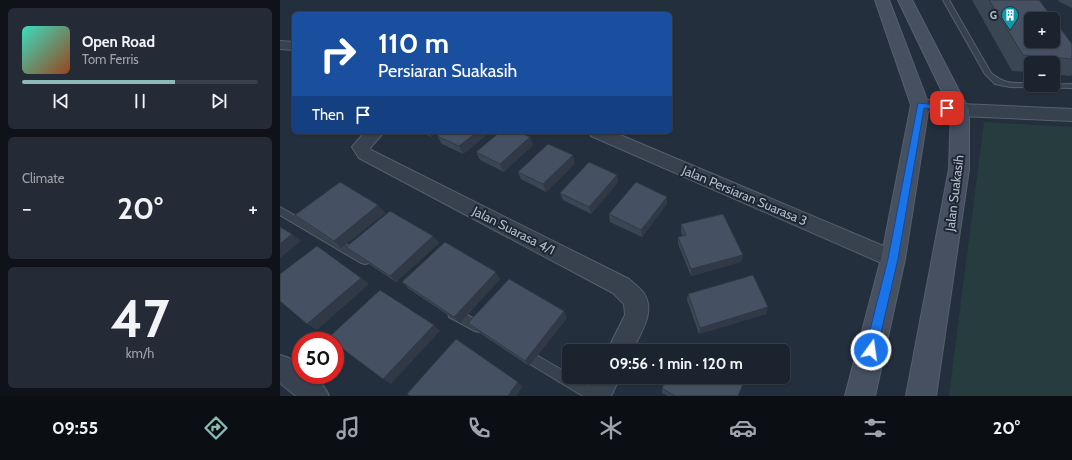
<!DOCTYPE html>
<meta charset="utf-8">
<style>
:root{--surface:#1b232e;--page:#242b36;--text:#f1f3f6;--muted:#a0a4aa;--line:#39404a;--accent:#8bbbb9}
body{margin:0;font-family:Cabin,sans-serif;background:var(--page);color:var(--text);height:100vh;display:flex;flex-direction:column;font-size:15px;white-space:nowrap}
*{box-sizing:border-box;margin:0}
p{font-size:13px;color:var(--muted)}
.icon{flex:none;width:22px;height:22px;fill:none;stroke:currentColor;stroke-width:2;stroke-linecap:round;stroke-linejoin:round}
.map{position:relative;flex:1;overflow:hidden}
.details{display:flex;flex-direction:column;gap:8px;padding:8px;background:#0f1319;width:280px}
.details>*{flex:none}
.top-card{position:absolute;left:12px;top:12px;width:380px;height:122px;border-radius:6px;box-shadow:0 1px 3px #0004,0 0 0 1px var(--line);background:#1a4fa0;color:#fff;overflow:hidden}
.buttons{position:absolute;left:744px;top:12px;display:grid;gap:8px}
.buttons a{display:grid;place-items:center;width:36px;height:36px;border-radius:6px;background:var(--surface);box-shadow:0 1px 3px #0004,0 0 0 1px var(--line);font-size:20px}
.speed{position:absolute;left:12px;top:332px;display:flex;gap:8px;font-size:20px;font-weight:700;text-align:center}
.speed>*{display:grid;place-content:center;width:52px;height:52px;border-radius:50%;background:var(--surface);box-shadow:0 1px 3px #0004,0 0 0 1px var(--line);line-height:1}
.speed .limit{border:6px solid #d22;background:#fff;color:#111}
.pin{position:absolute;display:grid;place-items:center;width:34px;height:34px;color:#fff;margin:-17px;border-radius:8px;box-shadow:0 2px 6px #0006}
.me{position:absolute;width:44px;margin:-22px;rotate:14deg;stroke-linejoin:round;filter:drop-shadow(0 0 3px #0008)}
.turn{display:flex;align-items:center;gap:14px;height:84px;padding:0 20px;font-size:18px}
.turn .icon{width:52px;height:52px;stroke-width:2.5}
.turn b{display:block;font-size:28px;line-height:34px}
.then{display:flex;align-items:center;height:38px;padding:0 20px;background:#0003;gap:8px;font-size:15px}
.big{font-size:30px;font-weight:800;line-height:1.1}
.details .widget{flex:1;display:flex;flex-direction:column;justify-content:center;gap:6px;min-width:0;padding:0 14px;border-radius:6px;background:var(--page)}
.details .dial{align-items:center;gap:0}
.dial b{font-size:52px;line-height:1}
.song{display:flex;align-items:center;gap:12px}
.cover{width:48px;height:48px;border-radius:6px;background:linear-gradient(135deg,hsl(170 70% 55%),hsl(20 70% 35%))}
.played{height:4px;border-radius:2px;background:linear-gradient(90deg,var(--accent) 65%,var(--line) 65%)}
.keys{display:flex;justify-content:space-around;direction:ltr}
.heat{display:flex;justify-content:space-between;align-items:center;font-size:22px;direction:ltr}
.trip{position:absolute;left:282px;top:344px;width:228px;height:40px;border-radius:6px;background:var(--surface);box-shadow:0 1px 3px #0004,0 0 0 1px var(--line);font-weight:800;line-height:40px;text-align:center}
.tabs{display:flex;height:64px;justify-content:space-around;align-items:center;background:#0b0e12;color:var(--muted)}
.tabs .icon{width:28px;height:28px}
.tabs .active{color:var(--accent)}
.tabs b{font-size:18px;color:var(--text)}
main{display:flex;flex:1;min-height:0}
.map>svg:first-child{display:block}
.green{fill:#263c3f}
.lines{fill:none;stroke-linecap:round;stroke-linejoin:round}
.service-casing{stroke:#565f6c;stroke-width:2}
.minor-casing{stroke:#565f6c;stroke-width:2}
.tertiary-casing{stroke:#565f6c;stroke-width:2}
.secondary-casing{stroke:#565f6c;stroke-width:2}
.service{fill:#38414e;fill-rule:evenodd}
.minor{fill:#38414e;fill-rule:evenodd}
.tertiary{fill:#38414e;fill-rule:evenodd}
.secondary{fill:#465061;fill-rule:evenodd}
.wall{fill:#3b4654}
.shaded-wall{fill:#303945}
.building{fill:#455162;stroke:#303945;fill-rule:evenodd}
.route{fill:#1a73e8;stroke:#114b97}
.labels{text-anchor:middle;stroke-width:4;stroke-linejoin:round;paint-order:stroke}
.far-poi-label{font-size:11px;font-weight:bold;fill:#b4bcc9;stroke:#1d2633;text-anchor:end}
.street-label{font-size:13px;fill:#b4bcc9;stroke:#1d2633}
</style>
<main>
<section class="details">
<div class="widget">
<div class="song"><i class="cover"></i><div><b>Open Road</b><p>Tom Ferris</p></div></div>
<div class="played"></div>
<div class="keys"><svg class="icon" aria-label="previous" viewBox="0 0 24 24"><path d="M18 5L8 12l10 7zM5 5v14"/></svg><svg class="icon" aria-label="pause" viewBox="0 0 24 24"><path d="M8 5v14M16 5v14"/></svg><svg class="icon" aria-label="next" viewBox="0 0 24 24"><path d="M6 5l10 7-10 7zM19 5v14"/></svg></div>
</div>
<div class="widget"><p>Climate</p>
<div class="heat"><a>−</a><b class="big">20°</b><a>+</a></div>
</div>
<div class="widget dial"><b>47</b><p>km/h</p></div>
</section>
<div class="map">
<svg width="792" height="396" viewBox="0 0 792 396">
<rect width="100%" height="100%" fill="#242f3e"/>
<path class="green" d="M704,122L792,127V396H669Z"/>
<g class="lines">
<g class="service-casing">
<path id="service" d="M663,0H669L711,73C726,85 733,83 751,83V85L792,84V88L730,87L715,84L705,74Z
M0,207L89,257L90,260L89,263L85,264L81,263L0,215Z
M173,308L203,323L205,327L203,331L199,332L195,331L169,317L168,313L169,309Z
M244,348L289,374V377H294L319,392L321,396H303L240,358L238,354L240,350Z"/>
</g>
<g class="minor-casing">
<path id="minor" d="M0,41L14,42V50L0,49Z
M85,132H104L90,148L91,150L349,279C353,283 359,287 363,292C377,311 360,334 352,351H327L345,315L344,304L333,293L79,158L72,147Z
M309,132H333L620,253L624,259L620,265L613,268L606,265L311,136Z
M0,355L9,358L21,368V375C35,375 44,384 49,396H16L0,383Z
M313,377H340L331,396H304Z"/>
</g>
<g class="tertiary-casing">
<path id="tertiary" d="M640,99L680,104L792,109V121L680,116L634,109L631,105L634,101Z"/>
</g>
<g class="secondary-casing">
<path id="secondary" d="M595,0H609L649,105L625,259L595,396H565L601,259L631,105Z
M618,0H632L689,110V169L656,396H626L669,169L671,110Z"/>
</g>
<use href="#service" class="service"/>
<use href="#minor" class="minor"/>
<use href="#tertiary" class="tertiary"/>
<use href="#secondary" class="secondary"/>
</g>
<path class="wall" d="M692,0H759L792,44V74L791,76L773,74V63H751V72L732,71Z
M779,0H792V8L778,1Z
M140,132H157L151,137Z
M162,132H210L183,154L162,144L157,136Z
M253,145L224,172L200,160L196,152Z
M295,163L266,192L241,179L238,172Z
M337,175L338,182L311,214L283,200L280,193Z
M387,197V204L362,237L330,222L329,214Z
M98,205L105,213L61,248L23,222L15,215Z
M401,224L463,255L461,262L411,276L398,244V237L403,236L401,232Z
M153,236L159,243L116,282L74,254L66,247Z
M220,279L180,323L129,289L122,282Z
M408,294L486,314L419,334L407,300Z
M287,318L249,366L194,329L188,323Z
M382,388L458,396H388L382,393Z"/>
<path class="shaded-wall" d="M148,132H157L151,137Z
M197,132H210L183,154L179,146Z
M250,137L253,145L224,172L220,164Z
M293,155L295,163L266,192L263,184Z
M337,175L338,182L311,214L309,207Z
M387,197V204L362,237L361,230Z
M98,205L105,213L61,248L54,241Z
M12,234L21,241L0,258V244Z
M153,236L159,243L116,282L110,276Z
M463,255L461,262L411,276V269Z
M216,272L220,279L180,323L174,317Z
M81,278L89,284L37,330L27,324Z
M488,307L486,314L419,334L420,328Z
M284,311L287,318L249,366L245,361Z
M154,325L160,331L111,384L103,379Z
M238,382L243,387L236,396H228Z"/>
<path class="building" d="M709,0H759L792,44V59L743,55ZM751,19H773V41H751Z
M162,132H197L179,146L157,136Z
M220,132H238L250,137L220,164L196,152Z
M268,144L293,155L263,184L238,172Z
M309,162L337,175L309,207L280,193Z
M60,182L98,205L54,241L15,215Z
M356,182L387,197L361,230L329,214Z
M110,211L153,236L110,276L66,247Z
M443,214L463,255L411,269L398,237L406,235L401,224Z
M0,227L12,234L0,244Z
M165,242L216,272L174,317L122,282Z
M37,246L81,278L27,324L0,301V274Z
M473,275L488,307L420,328L408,294Z
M229,279L284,311L245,361L188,323Z
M100,290L154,325L103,379L55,343V341H52L48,338Z
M176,339L238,382L228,396H130L127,394Z
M388,377H449L463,384L458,396H395L382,388Z"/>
<path class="route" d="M638,103L667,106L670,108L667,111L644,108L618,259L597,350L595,354L591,356L587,354L585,350L608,259Z"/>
<defs>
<g id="building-pin" transform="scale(0.9)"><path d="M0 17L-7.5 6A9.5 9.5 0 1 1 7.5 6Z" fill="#0f9aa8" stroke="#1d2633"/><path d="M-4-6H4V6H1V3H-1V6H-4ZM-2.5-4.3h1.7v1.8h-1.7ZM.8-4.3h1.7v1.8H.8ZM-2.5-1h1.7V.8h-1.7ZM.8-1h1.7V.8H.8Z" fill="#fff"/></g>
</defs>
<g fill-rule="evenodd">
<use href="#building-pin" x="730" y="15"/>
</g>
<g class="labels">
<g class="far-poi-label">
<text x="717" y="19">G</text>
</g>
<g class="street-label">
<text transform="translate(674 193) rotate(-83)" y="5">Jalan Suakasih</text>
<text transform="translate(465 195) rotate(23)" y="5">Jalan Persiaran Suarasa 3</text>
<text transform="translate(234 230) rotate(27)" y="5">Jalan Suarasa 4/1</text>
</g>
</g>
</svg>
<div class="buttons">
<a>+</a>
<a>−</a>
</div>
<div class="speed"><div class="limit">50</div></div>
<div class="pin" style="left:667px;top:108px;background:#d93025"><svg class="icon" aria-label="arrive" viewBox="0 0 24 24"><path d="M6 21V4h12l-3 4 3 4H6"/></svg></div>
<svg class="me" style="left:591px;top:350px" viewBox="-20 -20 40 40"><circle r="17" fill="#1a73e8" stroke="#fff" stroke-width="3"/><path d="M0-11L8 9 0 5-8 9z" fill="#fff"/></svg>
<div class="trip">09:56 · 1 min · 120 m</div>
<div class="top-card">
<div class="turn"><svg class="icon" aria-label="right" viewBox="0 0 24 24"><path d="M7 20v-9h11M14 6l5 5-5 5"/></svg><div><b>110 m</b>Persiaran Suakasih</div></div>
<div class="then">Then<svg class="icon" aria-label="arrive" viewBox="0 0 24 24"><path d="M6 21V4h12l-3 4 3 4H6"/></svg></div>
</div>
</div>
</main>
<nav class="tabs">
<b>09:55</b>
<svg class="icon active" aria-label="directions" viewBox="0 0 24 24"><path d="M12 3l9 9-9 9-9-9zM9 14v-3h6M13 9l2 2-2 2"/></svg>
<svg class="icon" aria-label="music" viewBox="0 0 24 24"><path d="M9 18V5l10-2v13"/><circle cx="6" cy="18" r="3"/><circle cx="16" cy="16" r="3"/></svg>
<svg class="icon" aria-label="phone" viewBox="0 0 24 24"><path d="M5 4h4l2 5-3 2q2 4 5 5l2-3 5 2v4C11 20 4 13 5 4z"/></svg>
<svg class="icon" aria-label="climate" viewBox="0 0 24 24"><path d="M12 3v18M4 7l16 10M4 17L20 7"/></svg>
<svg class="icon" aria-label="car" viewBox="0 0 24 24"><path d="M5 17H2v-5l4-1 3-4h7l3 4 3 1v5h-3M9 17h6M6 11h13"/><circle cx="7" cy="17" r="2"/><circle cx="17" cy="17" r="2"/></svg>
<svg class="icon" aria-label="filters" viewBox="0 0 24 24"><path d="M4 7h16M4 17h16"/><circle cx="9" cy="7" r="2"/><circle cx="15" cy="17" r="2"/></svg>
<b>20°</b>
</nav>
